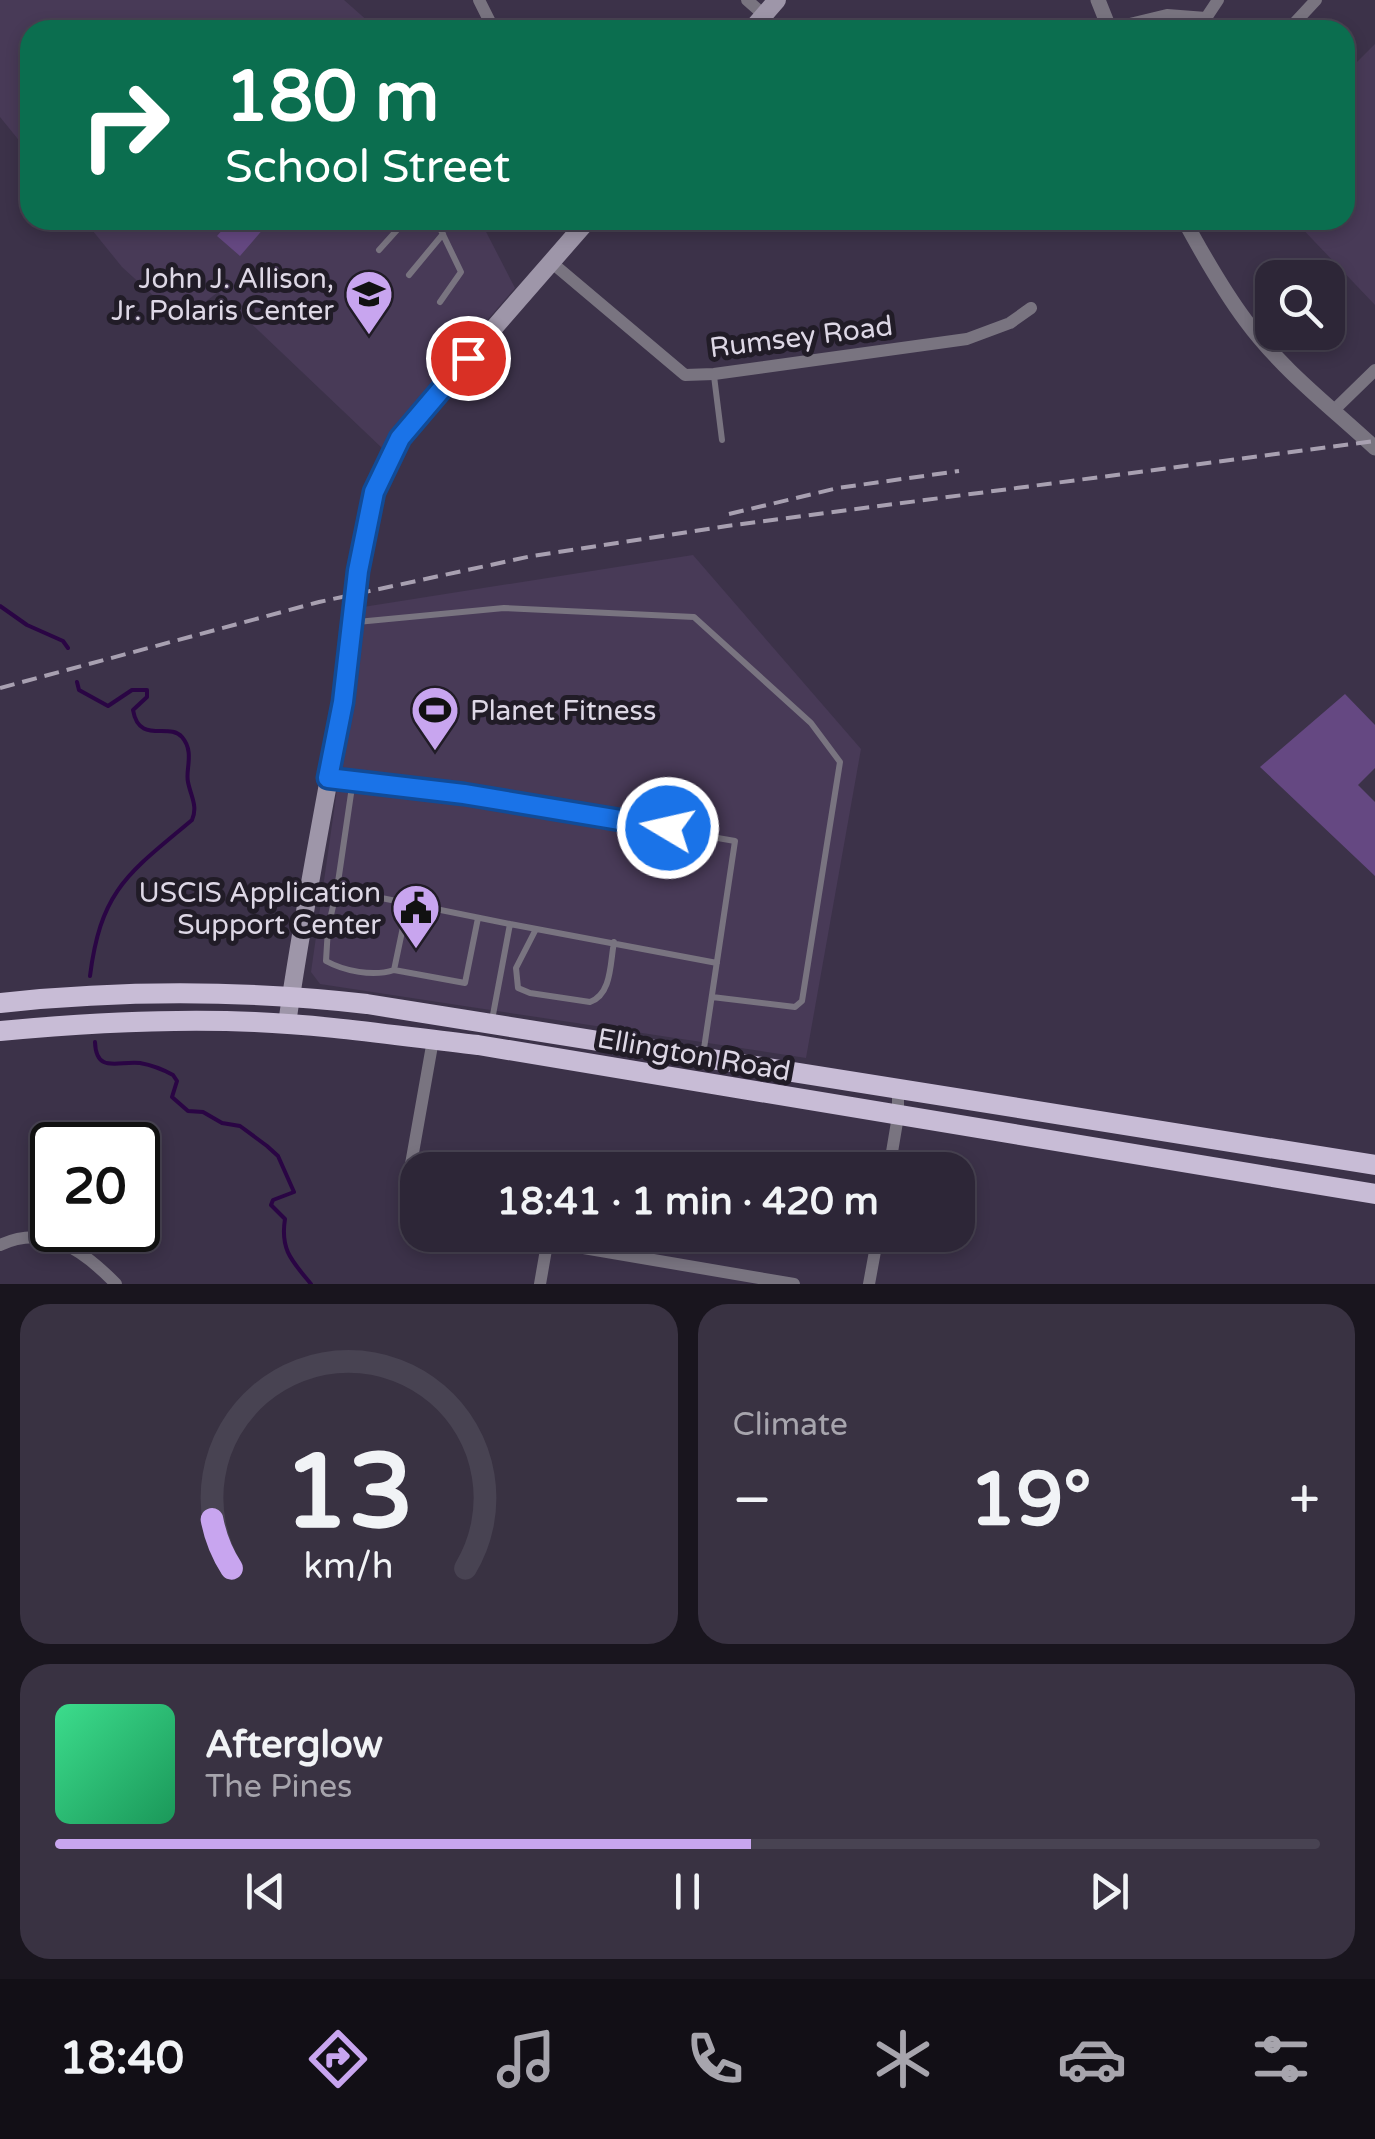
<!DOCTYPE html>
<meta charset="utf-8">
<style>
:root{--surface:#2d2637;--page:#393242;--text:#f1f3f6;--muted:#a7a5ad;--line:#484352;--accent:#c8a5ef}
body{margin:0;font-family:"Varela Round",sans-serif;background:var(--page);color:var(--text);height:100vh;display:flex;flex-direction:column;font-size:38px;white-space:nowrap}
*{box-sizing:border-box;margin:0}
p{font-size:32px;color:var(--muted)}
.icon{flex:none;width:55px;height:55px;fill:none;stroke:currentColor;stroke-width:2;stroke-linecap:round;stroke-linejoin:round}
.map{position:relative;height:1284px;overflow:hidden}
.drawer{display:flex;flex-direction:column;gap:20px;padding:20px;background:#19151e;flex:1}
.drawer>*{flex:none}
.banner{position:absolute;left:20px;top:20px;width:1335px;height:210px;border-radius:30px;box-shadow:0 5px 15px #0003,0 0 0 2px var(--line);background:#0b6e4f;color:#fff;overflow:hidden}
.tools{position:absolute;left:1255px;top:260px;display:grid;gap:20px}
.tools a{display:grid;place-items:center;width:90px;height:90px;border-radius:20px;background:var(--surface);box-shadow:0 5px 15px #0003,0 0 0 2px var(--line);font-size:50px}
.speed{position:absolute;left:30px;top:1122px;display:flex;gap:20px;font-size:50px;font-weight:700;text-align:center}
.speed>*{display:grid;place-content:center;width:130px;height:130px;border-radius:50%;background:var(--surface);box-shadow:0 5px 15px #0003,0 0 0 2px var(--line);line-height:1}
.speed .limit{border:5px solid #111;border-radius:15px;background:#fff;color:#111}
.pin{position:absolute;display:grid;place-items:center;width:85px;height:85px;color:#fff;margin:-42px;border:5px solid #fff;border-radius:50%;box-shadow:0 2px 10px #0007}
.me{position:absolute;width:110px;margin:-55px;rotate:279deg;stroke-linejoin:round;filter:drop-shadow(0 0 8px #0008)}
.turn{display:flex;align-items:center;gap:35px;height:210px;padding:0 40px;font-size:45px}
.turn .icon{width:130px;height:130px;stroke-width:2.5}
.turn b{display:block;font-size:70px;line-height:85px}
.big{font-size:75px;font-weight:800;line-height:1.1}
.drawer .card{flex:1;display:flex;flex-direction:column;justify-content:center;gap:15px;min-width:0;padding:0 35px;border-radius:30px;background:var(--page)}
.drawer .dial{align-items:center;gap:0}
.dial svg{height:260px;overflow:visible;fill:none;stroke:var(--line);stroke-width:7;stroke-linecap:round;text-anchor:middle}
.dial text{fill:var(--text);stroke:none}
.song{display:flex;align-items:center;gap:30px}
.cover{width:120px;height:120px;border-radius:15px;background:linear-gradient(135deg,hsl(150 70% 55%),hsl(150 70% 35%))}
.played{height:10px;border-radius:5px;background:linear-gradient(90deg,var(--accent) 55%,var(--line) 55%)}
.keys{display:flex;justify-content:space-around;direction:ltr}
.heat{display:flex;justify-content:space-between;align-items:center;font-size:55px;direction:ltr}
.drawer .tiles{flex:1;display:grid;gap:20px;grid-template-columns:1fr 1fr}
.card:last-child{grid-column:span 2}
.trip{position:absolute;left:400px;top:1152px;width:575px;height:100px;border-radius:30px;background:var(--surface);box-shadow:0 5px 15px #0003,0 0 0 2px var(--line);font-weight:800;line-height:100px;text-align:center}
.dock{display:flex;height:160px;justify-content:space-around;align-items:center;background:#120f16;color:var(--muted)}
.dock .icon{width:70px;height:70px}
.dock .on{color:var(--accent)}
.dock b{font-size:45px;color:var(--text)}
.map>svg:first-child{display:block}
.built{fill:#483a57}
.green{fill:#654882}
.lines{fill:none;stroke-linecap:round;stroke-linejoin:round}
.stream{stroke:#2a0544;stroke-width:4}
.service{stroke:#797480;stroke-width:6}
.minor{stroke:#797480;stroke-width:12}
.tertiary{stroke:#797480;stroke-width:15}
.secondary{stroke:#9e96a9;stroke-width:18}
.trunk{stroke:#c8bcd6;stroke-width:20}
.rail{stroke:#a8a0b1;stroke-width:4;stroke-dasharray:15 8;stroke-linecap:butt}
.route-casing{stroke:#114b97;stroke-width:25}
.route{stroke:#1a73e8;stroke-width:18}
.labels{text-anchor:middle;stroke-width:10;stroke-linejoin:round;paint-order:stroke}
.poi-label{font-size:28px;fill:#ddd7e5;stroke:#211c27;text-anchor:end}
.street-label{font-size:28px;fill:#ddd7e5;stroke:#211c27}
</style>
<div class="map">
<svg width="1375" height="1284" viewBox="0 0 1375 1284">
<rect width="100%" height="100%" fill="#3c3249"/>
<path class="built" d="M0,0H344L378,30H30V154L0,117Z
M1375,44V305L1294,220H1345V74Z
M84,220H480L515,288L409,411L382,448L218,292L181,321L122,267Z
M693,555L861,749L806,1058L320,984L311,972L363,607Z"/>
<path class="green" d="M231,220H271L240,256L217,236Z
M1345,694L1375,725V768L1358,785L1375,802V876L1260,767Z"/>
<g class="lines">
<path class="stream" d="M0,606L27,625L63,641L68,648
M77,682L79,690L108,706L132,690H147V697L133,710C139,745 169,722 182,737C195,752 185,770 188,782C191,797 198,806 192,820C129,873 101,889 90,976
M95,1042C96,1075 120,1060 140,1063C151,1065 164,1070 173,1075L177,1081L172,1097L188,1111L203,1112L222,1123L240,1126L267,1146L278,1156L294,1192L273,1200L271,1205L285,1219C280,1250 292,1261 311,1284"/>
<path class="service" d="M436,220L461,272L440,302
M379,250L406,220
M409,275L443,234
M714,376L722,440
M357,622L504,608L694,617L811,723L840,762L802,1001L795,1007L712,997
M334,779L463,794L735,841L703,1055
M353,780L337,889L510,924
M337,889L328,928L326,961C344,971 373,977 394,970
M408,903L394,970L465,983L478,918
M536,929L516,968L518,988L530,993L590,1002C612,994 610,963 614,942
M492,1020L510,924L717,963"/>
<path class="minor" d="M479,0L494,30
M747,0L764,15
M1109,29L1167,15L1206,18
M1209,30L1206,18L1218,0
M1288,30L1316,0
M551,262L685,375L714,374L967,339L1010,323L1031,308
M1333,411L1375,370
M889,1170L898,1116V1088
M418,1193L411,1164L433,1040
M507,1235L794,1284
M0,1245C47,1223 84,1251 116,1284
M540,1284L547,1244
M869,1284L878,1235"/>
<path class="tertiary" d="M1098,0L1110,30
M1184,220C1203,255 1222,289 1246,321C1282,370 1331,407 1375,448"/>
<path class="secondary" d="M751,30L777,0
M287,1024C302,918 323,813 342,708C359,611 349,505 412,422L588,220"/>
<path class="trunk" d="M0,1003C122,990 245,990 367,1004L1375,1165
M0,1031C85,1023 170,1018 255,1022C330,1025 404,1037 478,1045L1375,1194"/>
<path class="rail" d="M729,514L838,488L959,471
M0,688L319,602L532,556L727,526L1375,441"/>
</g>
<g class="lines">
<g class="route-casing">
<path id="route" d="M468,358L400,438L374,492L358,571L343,702L328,778L464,794L668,828"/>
</g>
<use href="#route" class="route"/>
</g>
<defs>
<g id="school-pin" transform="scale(2.5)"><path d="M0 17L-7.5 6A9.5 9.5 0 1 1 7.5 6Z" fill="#c8a5ef" stroke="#211c27"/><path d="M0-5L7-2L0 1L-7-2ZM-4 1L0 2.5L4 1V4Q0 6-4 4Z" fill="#111"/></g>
<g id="stadium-pin" transform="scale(2.5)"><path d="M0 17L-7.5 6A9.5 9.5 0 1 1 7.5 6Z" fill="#c8a5ef" stroke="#211c27"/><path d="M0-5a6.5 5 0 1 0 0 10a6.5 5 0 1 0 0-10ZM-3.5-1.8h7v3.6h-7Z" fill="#111"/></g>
<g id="civic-pin" transform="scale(2.5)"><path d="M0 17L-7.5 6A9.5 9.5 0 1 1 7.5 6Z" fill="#c8a5ef" stroke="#211c27"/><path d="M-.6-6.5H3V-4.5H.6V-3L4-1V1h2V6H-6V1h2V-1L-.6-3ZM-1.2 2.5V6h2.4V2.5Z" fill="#111"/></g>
</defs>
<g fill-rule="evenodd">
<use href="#school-pin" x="369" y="294"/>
<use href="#stadium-pin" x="435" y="710"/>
<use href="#civic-pin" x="416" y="908"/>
</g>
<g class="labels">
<g class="poi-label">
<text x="334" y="288">John J. Allison,<tspan x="334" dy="32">Jr. Polaris Center</tspan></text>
<text x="470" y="720" text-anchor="start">Planet Fitness</text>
<text x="381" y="902">USCIS Application<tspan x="381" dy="32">Support Center</tspan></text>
</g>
<g class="street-label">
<text transform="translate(801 336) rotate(-7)" y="10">Rumsey Road</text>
<text transform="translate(694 1054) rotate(10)" y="10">Ellington Road</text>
</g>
</g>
</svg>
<div class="tools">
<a><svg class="icon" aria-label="search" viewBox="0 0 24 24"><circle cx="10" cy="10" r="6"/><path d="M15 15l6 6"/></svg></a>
</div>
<div class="speed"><div class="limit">20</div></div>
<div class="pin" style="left:468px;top:358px;background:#d93025"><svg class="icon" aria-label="arrive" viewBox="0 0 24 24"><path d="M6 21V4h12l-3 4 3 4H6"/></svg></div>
<svg class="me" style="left:668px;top:828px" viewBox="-20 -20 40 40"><circle r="17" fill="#1a73e8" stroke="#fff" stroke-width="3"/><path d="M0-11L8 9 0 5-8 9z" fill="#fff"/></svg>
<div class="trip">18:41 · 1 min · 420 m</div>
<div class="banner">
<div class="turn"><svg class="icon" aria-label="right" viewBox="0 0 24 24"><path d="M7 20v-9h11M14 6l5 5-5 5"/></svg><div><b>180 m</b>School Street</div></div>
</div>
</div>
<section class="drawer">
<div class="tiles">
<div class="card dial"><svg viewBox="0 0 100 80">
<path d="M14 69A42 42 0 1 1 86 69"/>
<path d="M14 69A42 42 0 0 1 8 54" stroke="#c8a5ef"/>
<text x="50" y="56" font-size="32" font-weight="700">13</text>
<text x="50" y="72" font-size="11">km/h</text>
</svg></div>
<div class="card"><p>Climate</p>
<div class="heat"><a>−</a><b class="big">19°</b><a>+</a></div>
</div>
<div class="card">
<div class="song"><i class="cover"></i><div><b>Afterglow</b><p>The Pines</p></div></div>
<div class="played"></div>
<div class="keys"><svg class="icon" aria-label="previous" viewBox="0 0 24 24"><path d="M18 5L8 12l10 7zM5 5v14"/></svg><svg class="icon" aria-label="pause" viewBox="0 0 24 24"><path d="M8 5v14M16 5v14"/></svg><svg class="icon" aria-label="next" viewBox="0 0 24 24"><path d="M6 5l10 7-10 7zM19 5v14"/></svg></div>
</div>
</div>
</section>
<nav class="dock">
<b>18:40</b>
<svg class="icon on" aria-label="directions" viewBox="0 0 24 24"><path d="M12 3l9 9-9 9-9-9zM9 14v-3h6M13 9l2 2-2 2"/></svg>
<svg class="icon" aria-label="music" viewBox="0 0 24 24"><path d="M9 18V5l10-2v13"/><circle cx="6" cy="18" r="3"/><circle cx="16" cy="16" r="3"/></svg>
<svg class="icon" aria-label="phone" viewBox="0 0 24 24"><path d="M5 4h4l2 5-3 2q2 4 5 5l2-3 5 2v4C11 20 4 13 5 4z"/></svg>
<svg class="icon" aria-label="climate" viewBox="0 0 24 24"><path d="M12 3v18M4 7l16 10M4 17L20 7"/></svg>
<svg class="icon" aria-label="car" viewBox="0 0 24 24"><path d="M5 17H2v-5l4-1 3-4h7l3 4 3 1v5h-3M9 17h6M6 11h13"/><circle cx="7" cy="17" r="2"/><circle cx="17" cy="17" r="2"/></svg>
<svg class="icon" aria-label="filters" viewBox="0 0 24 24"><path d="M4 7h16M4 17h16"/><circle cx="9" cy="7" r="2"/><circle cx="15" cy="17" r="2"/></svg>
</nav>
